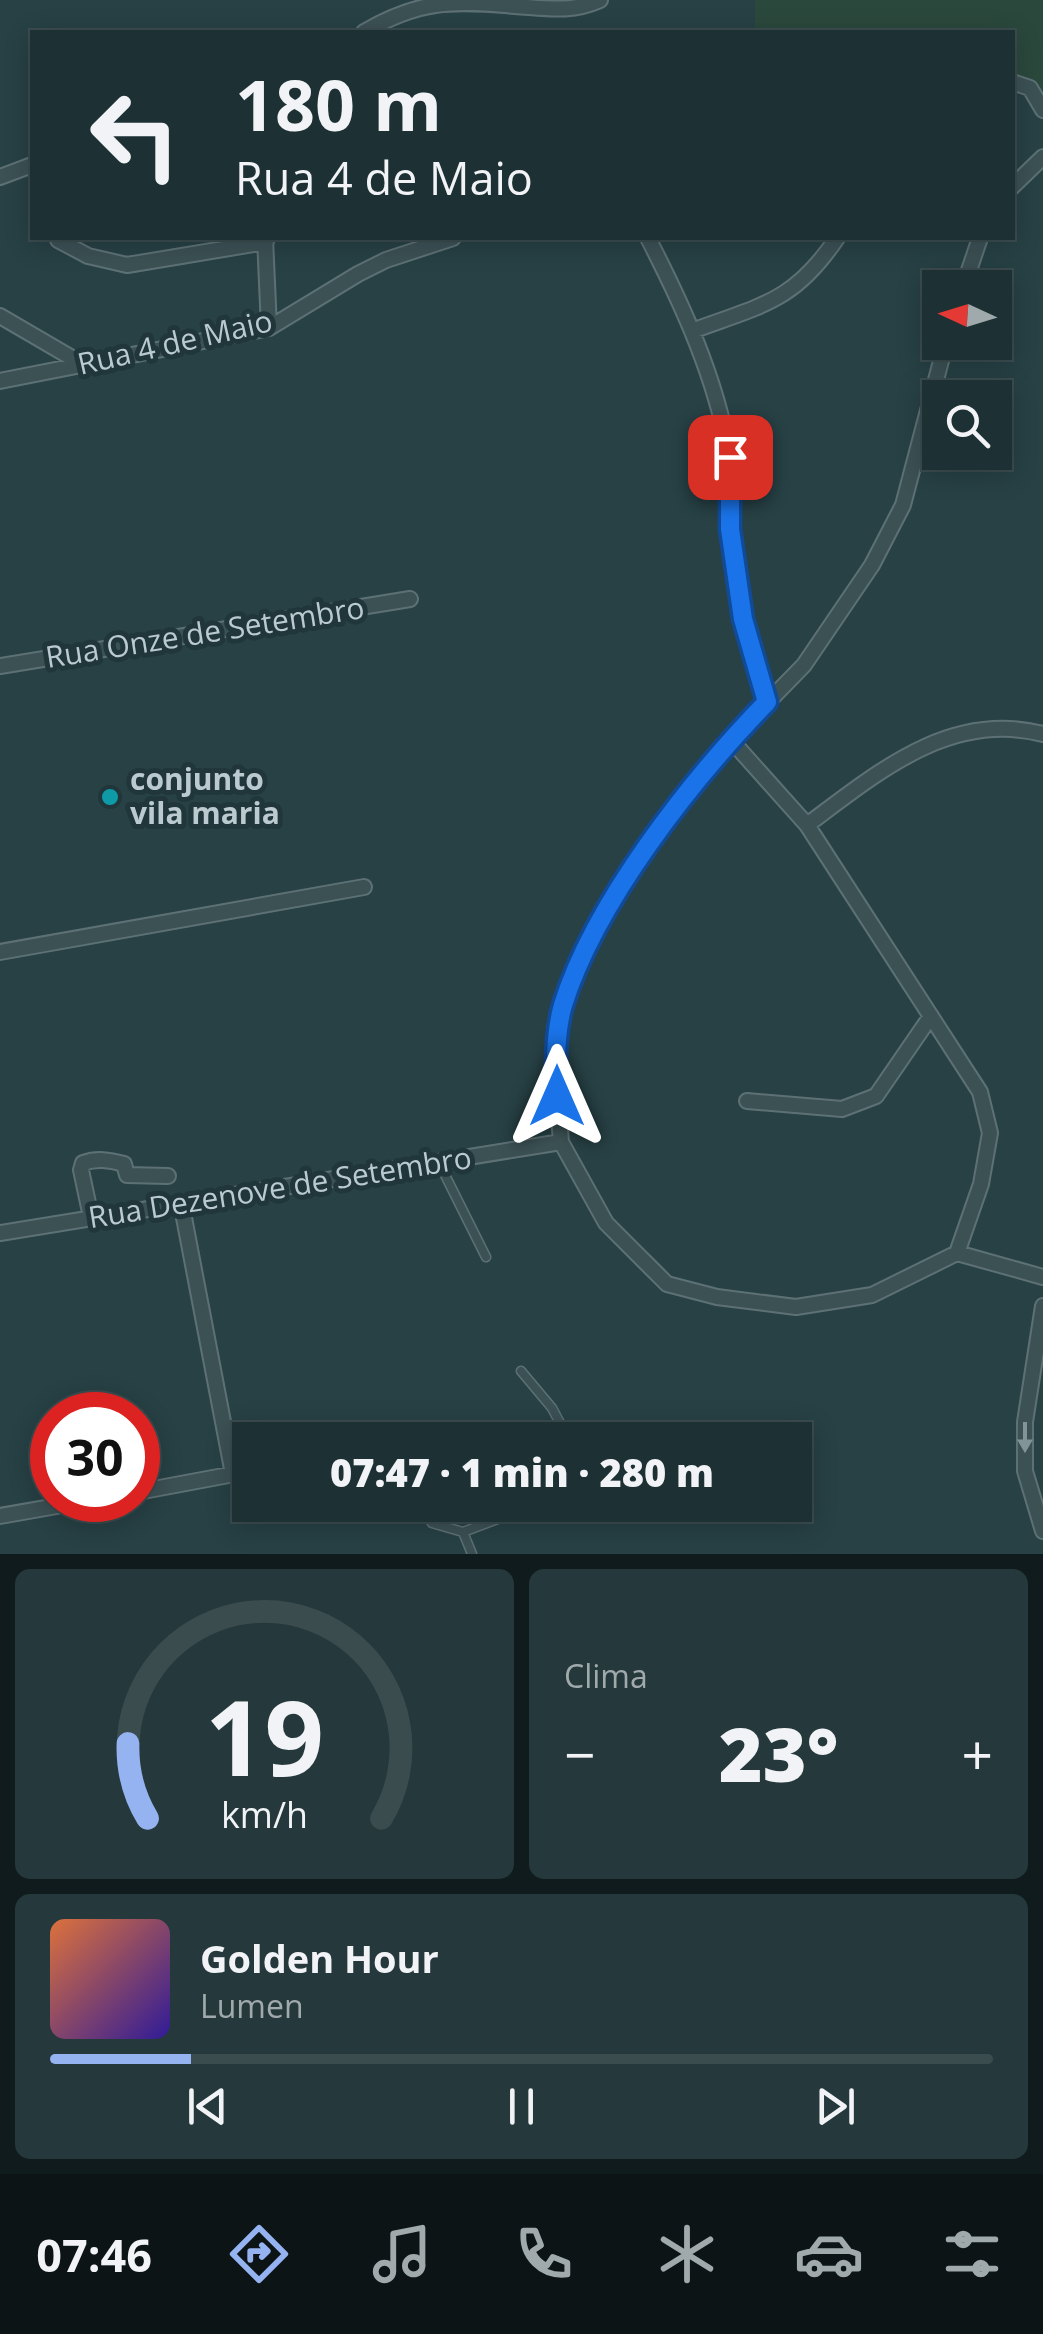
<!DOCTYPE html>
<html lang="pt">
<meta charset="utf-8">
<style>
:root{--surface:#1d3134;--page:#25393c;--text:#f1f3f6;--muted:#a0a9ac;--line:#3b4c4f;--accent:#95b2f1}
body{margin:0;font-family:"Open Sans",sans-serif;background:var(--page);color:var(--text);height:100vh;display:flex;flex-direction:column;font-size:38px;white-space:nowrap}
*{box-sizing:border-box;margin:0}
p{font-size:32px;color:var(--muted)}
.icon{flex:none;width:55px;height:55px;fill:none;stroke:currentColor;stroke-width:2;stroke-linecap:round;stroke-linejoin:round}
.map{position:relative;height:1554px;overflow:hidden}
.sheet{display:flex;flex-direction:column;gap:15px;padding:15px;background:#101b1d;flex:1}
.sheet>*{flex:none}
.banner{position:absolute;left:30px;top:30px;width:985px;height:210px;border-radius:0px;box-shadow:0 5px 25px #0003,0 0 0 2px var(--line);background:#1d3134;color:var(--text);overflow:hidden}
.needle{width:65px;rotate:274deg}
.tools{position:absolute;left:922px;top:270px;display:grid;gap:20px}
.tools a{display:grid;place-items:center;width:90px;height:90px;border-radius:0px;background:var(--surface);box-shadow:0 5px 25px #0003,0 0 0 2px var(--line);font-size:50px}
.speed{position:absolute;left:30px;top:1392px;display:flex;gap:20px;font-size:50px;font-weight:700;text-align:center}
.speed>*{display:grid;place-content:center;width:130px;height:130px;border-radius:50%;background:var(--surface);box-shadow:0 5px 25px #0003,0 0 0 2px var(--line);line-height:1}
.speed .limit{border:15px solid #d22;background:#fff;color:#111}
.pin{position:absolute;display:grid;place-items:center;width:85px;height:85px;color:#fff;margin:-42px;border-radius:20px;box-shadow:0 5px 15px #0006}
.me{position:absolute;width:110px;margin:-55px;rotate:0deg;stroke-linejoin:round;filter:drop-shadow(0 0 8px #0008)}
.turn{display:flex;align-items:center;gap:35px;height:210px;padding:0 40px;font-size:45px}
.turn .icon{width:130px;height:130px;stroke-width:2.5}
.turn b{display:block;font-size:70px;line-height:85px}
.big{font-size:75px;font-weight:800;line-height:1.1}
.sheet .card{flex:1;display:flex;flex-direction:column;justify-content:center;gap:15px;min-width:0;padding:0 35px;border-radius:15px;background:var(--page)}
.sheet .dial{align-items:center;gap:0}
.dial svg{height:260px;overflow:visible;fill:none;stroke:var(--line);stroke-width:7;stroke-linecap:round;text-anchor:middle}
.dial text{fill:var(--text);stroke:none}
.song{display:flex;align-items:center;gap:30px}
.cover{width:120px;height:120px;border-radius:15px;background:linear-gradient(135deg,hsl(20 70% 55%),hsl(250 70% 35%))}
.played{height:10px;border-radius:5px;background:linear-gradient(90deg,var(--accent) 15%,var(--line) 15%)}
.keys{display:flex;justify-content:space-around;direction:ltr}
.heat{display:flex;justify-content:space-between;align-items:center;font-size:55px;direction:ltr}
.sheet .tiles{flex:1;display:grid;gap:15px;grid-template-columns:1fr 1fr}
.card:last-child{grid-column:span 2}
.trip{position:absolute;left:232px;top:1422px;width:580px;height:100px;border-radius:0px;background:var(--surface);box-shadow:0 5px 25px #0003,0 0 0 2px var(--line);font-weight:800;line-height:100px;text-align:center}
.tab-bar{display:flex;height:160px;justify-content:space-around;align-items:center;background:#0c1415;color:var(--muted)}
.tab-bar .icon{width:70px;height:70px}
.tab-bar .active{color:var(--accent)}
.tab-bar b{font-size:45px;color:var(--text)}
.map>svg:first-child{display:block}
.green{fill:#2b483d}
.lines{fill:none;stroke-linecap:round;stroke-linejoin:round}
.lane-casing{stroke:#5d7175;stroke-width:11}
.street-casing{stroke:#5d7175;stroke-width:18}
.lane{stroke:#3c5154;stroke-width:8}
.street{stroke:#3c5154;stroke-width:14}
.oneway{fill:#819497}
.route-casing{stroke:#114b97;stroke-width:25}
.route{stroke:#1a73e8;stroke-width:18}
.culture-dot{fill:#0f9aa8;stroke:#20363a;stroke-width:4}
.labels{text-anchor:middle;stroke-width:10;stroke-linejoin:round;paint-order:stroke}
.street-label{font-size:30px;fill:#bacace;stroke:#20363a}
.poi-label{font-size:30px;font-weight:bold;fill:#bacace;stroke:#20363a;text-anchor:start}
</style>
<div class="map">
<svg width="1043" height="1554" viewBox="0 0 1043 1554">
<rect width="100%" height="100%" fill="#274145"/>
<path class="green" d="M755,0H1043V92L1035,81L1013,75L1012,32H755Z"/>
<g class="lines">
<g class="lane-casing">
<path id="lane" d="M439,1163L486,1257
M521,1371L552,1408L569,1440
M422,1505L432,1523L463,1532
M472,1554L463,1532L535,1505"/>
</g>
<g class="street-casing">
<path id="street" d="M364,32C419,0 452,0 515,6C546,8 571,13 600,0
M1012,82L1030,88L1043,110
M0,177L32,165
M1012,187L1043,157
M265,238L269,328
M648,238C683,306 715,376 729,453C733,478 728,504 730,530C735,589 751,645 767,702
M58,240L88,256L127,265L266,242
M963,288L980,238
M0,316L84,365
M692,331C762,305 794,302 837,238
M946,342L903,505L872,565L804,665L731,740L658,831L598,926L563,1006L555,1067L561,1142L606,1223L667,1284L717,1297L796,1307L872,1295L957,1253L1043,1277
M0,381L269,328L358,274L386,260L453,238
M0,666L410,599
M731,740L807,825L980,1092L990,1133L981,1184L957,1253
M807,825C877,773 950,710 1043,734
M0,952L364,887
M747,1101L842,1109L876,1096L931,1016
M181,1202L233,1474
M91,1217L81,1170L83,1163C97,1158 109,1160 124,1164L127,1175L168,1176
M0,1233L561,1142
M1043,1306L1025,1422V1471L1043,1531
M138,1492L250,1471
M0,1516L91,1500"/>
</g>
<use href="#lane" class="lane"/>
<use href="#street" class="street"/>
</g>
<defs><path id="oneway-solid" d="M-6-.8H1V-3.2L6.5 0L1 3.2V.8H-6Z" transform="scale(2.5)"/></defs>
<use class="oneway" href="#oneway-solid" transform="translate(1025 1437) rotate(90)"/>
<g class="lines">
<g class="route-casing">
<path id="route" d="M557,1096C555,1067 555,1033 563,1005C595,902 692,779 767,702L743,619L730,529V457"/>
</g>
<use href="#route" class="route"/>
</g>
<circle class="culture-dot" cx="110" cy="797" r="10"/>
<g class="labels">
<g class="street-label">
<text transform="translate(175 343) rotate(-13)" y="10">Rua 4 de Maio</text>
<text transform="translate(205 633) rotate(-9)" y="10">Rua Onze de Setembro</text>
<text transform="translate(280 1188) rotate(-9)" y="10">Rua Dezenove de Setembro</text>
</g>
<g class="poi-label">
<text x="130" y="790">conjunto<tspan x="130" dy="34">vila maria</tspan></text>
</g>
</g>
</svg>
<div class="tools">
<a><svg class="needle" viewBox="-14 -14 28 28"><path d="M0-13l5 13h-10z" fill="#e53935"/><path d="M0 13l5-13h-10z" fill="#a0a9ac"/></svg></a>
<a><svg class="icon" aria-label="search" viewBox="0 0 24 24"><circle cx="10" cy="10" r="6"/><path d="M15 15l6 6"/></svg></a>
</div>
<div class="speed"><div class="limit">30</div></div>
<div class="pin" style="left:730px;top:457px;background:#d93025"><svg class="icon" aria-label="arrive" viewBox="0 0 24 24"><path d="M6 21V4h12l-3 4 3 4H6"/></svg></div>
<svg class="me" style="left:557px;top:1096px" viewBox="-20 -20 40 40"><path d="M0-17L14 15 0 8-14 15z" fill="#1a73e8" stroke="#fff" stroke-width="4"/></svg>
<div class="trip">07:47 · 1 min · 280 m</div>
<div class="banner">
<div class="turn"><svg class="icon" aria-label="left" viewBox="0 0 24 24"><path d="M17 20v-9H6M10 6l-5 5 5 5"/></svg><div><b>180 m</b>Rua 4 de Maio</div></div>
</div>
</div>
<section class="sheet">
<div class="tiles">
<div class="card dial"><svg viewBox="0 0 100 80">
<path d="M14 69A42 42 0 1 1 86 69"/>
<path d="M14 69A42 42 0 0 1 8 46" stroke="#95b2f1"/>
<text x="50" y="56" font-size="32" font-weight="700">19</text>
<text x="50" y="72" font-size="11">km/h</text>
</svg></div>
<div class="card"><p>Clima</p>
<div class="heat"><a>−</a><b class="big">23°</b><a>+</a></div>
</div>
<div class="card">
<div class="song"><i class="cover"></i><div><b>Golden Hour</b><p>Lumen</p></div></div>
<div class="played"></div>
<div class="keys"><svg class="icon" aria-label="previous" viewBox="0 0 24 24"><path d="M18 5L8 12l10 7zM5 5v14"/></svg><svg class="icon" aria-label="pause" viewBox="0 0 24 24"><path d="M8 5v14M16 5v14"/></svg><svg class="icon" aria-label="next" viewBox="0 0 24 24"><path d="M6 5l10 7-10 7zM19 5v14"/></svg></div>
</div>
</div>
</section>
<nav class="tab-bar">
<b>07:46</b>
<svg class="icon active" aria-label="directions" viewBox="0 0 24 24"><path d="M12 3l9 9-9 9-9-9zM9 14v-3h6M13 9l2 2-2 2"/></svg>
<svg class="icon" aria-label="music" viewBox="0 0 24 24"><path d="M9 18V5l10-2v13"/><circle cx="6" cy="18" r="3"/><circle cx="16" cy="16" r="3"/></svg>
<svg class="icon" aria-label="phone" viewBox="0 0 24 24"><path d="M5 4h4l2 5-3 2q2 4 5 5l2-3 5 2v4C11 20 4 13 5 4z"/></svg>
<svg class="icon" aria-label="climate" viewBox="0 0 24 24"><path d="M12 3v18M4 7l16 10M4 17L20 7"/></svg>
<svg class="icon" aria-label="car" viewBox="0 0 24 24"><path d="M5 17H2v-5l4-1 3-4h7l3 4 3 1v5h-3M9 17h6M6 11h13"/><circle cx="7" cy="17" r="2"/><circle cx="17" cy="17" r="2"/></svg>
<svg class="icon" aria-label="filters" viewBox="0 0 24 24"><path d="M4 7h16M4 17h16"/><circle cx="9" cy="7" r="2"/><circle cx="15" cy="17" r="2"/></svg>
</nav>
